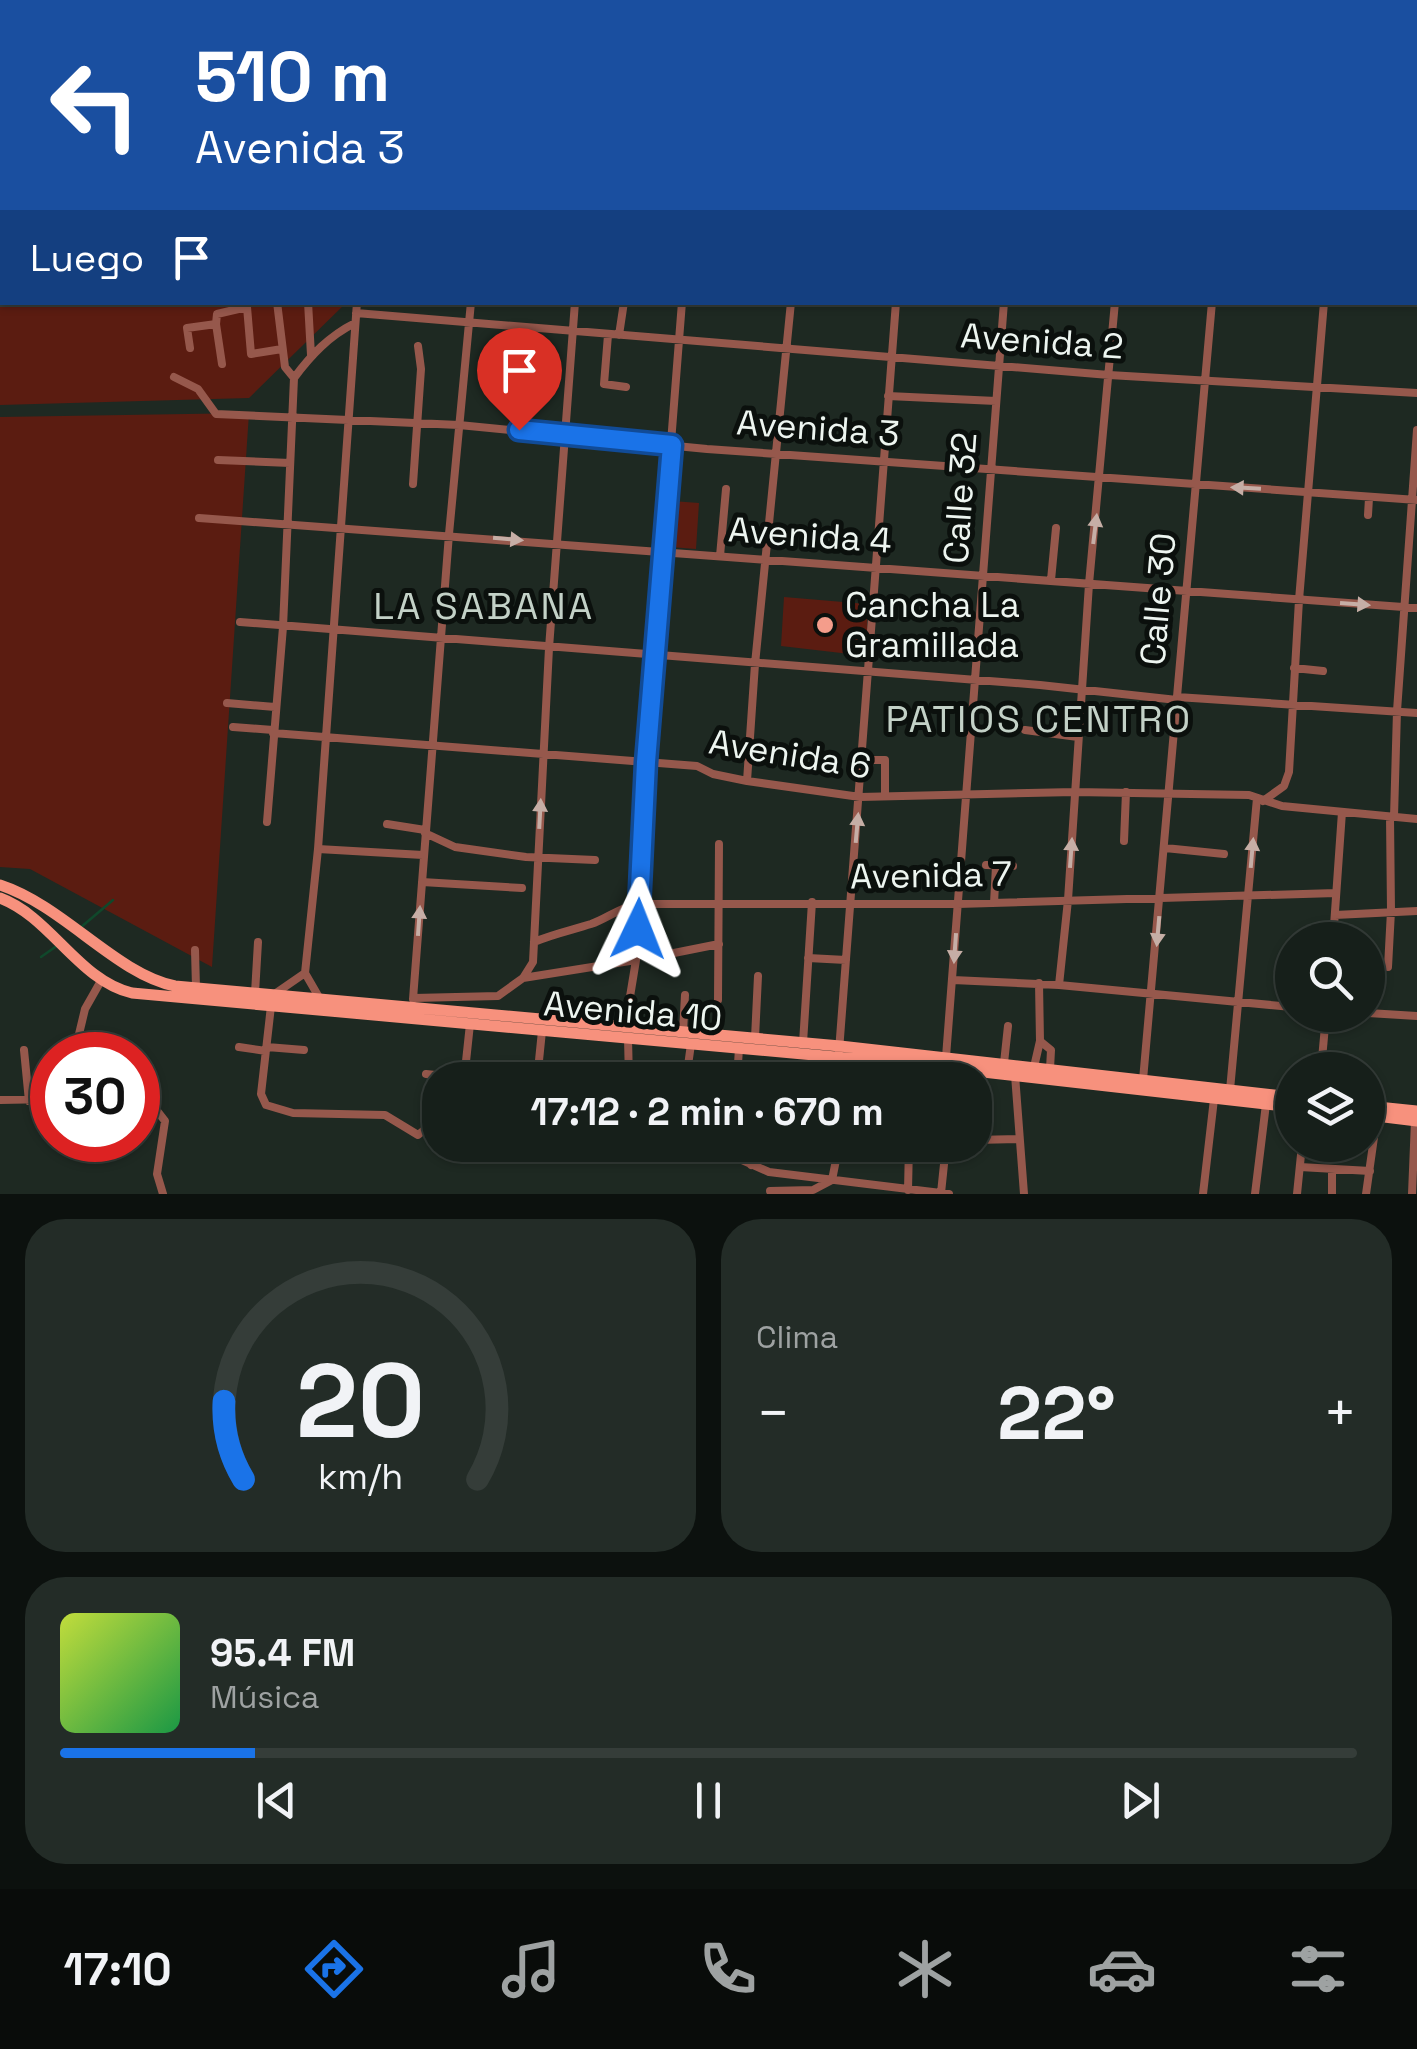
<!DOCTYPE html>
<html lang="es">
<meta charset="utf-8">
<style>
:root{--surface:#161f1a;--page:#232c27;--text:#f1f3f6;--muted:#9ea2a2;--line:#353d39;--accent:#1a73e8}
body{margin:0;font-family:"Space Grotesk",sans-serif;background:var(--page);color:var(--text);height:100vh;display:flex;flex-direction:column;font-size:38px;white-space:nowrap}
*{box-sizing:border-box;margin:0}
p{font-size:32px;color:var(--muted)}
.icon{flex:none;width:55px;height:55px;fill:none;stroke:currentColor;stroke-width:2;stroke-linecap:round;stroke-linejoin:round}
.map{position:relative;height:1194px;overflow:hidden}
.drawer{display:flex;flex-direction:column;gap:25px;padding:25px;background:#0c110e;flex:1}
.drawer>*{flex:none}
.hud{position:absolute;left:0px;top:0px;width:1418px;height:305px;box-shadow:0 2px 8px #0004,0 0 0 2px var(--line);background:#1a4fa0;color:#fff;overflow:hidden}
.buttons{position:absolute;left:1275px;top:922px;display:grid;gap:20px}
.buttons a{display:grid;place-items:center;width:110px;height:110px;border-radius:50%;background:var(--surface);box-shadow:0 2px 8px #0004,0 0 0 2px var(--line);font-size:50px}
.speed{position:absolute;left:30px;top:1032px;display:flex;gap:20px;font-size:50px;font-weight:700;text-align:center}
.speed>*{display:grid;place-content:center;width:130px;height:130px;border-radius:50%;background:var(--surface);box-shadow:0 2px 8px #0004,0 0 0 2px var(--line);line-height:1}
.speed .limit{border:15px solid #d22;background:#fff;color:#111}
.pin{position:absolute;display:grid;place-items:center;width:85px;height:85px;color:#fff;margin:-102px -42px;border-radius:50% 50% 50% 0;rotate:-45deg;box-shadow:0 0 10px #0007}
.pin .icon{rotate:45deg}
.me{position:absolute;width:110px;margin:-55px;rotate:2deg;stroke-linejoin:round;filter:drop-shadow(0 0 8px #0008)}
.turn{display:flex;align-items:center;gap:35px;height:210px;padding:0 30px;font-size:45px}
.turn .icon{width:130px;height:130px;stroke-width:2.5}
.turn b{display:block;font-size:70px;line-height:85px}
.then{display:flex;align-items:center;height:95px;padding:0 30px;background:#0003;gap:20px;font-size:38px}
.big{font-size:75px;font-weight:700;line-height:1.1}
.drawer .card{flex:1;display:flex;flex-direction:column;justify-content:center;gap:15px;min-width:0;padding:0 35px;border-radius:40px;background:var(--page)}
.drawer .dial{align-items:center;gap:0}
.dial svg{height:260px;overflow:visible;fill:none;stroke:var(--line);stroke-width:7;stroke-linecap:round;text-anchor:middle}
.dial text{fill:var(--text);stroke:none}
.song{display:flex;align-items:center;gap:30px}
.cover{width:120px;height:120px;border-radius:15px;background:linear-gradient(135deg,hsl(70 70% 55%),hsl(140 70% 35%))}
.played{height:10px;border-radius:5px;background:linear-gradient(90deg,var(--accent) 15%,var(--line) 15%)}
.keys{display:flex;justify-content:space-around;direction:ltr}
.heat{display:flex;justify-content:space-between;align-items:center;font-size:55px;direction:ltr}
.drawer .tiles{flex:1;display:grid;gap:25px;grid-template-columns:1fr 1fr}
.card:last-child{grid-column:span 2}
.trip{position:absolute;left:422px;top:1062px;width:570px;height:100px;border-radius:40px;background:var(--surface);box-shadow:0 2px 8px #0004,0 0 0 2px var(--line);font-weight:700;line-height:100px;text-align:center}
.menu{display:flex;height:160px;justify-content:space-around;align-items:center;background:#090c0a;color:var(--muted)}
.menu .icon{width:70px;height:70px}
.menu .on{color:var(--accent)}
.menu b{font-size:45px;color:var(--text)}
.map>svg:first-child{display:block}
.green{fill:#5b1c11}
.lines{fill:none;stroke-linecap:round;stroke-linejoin:round}
.stream{stroke:#10482b;stroke-width:2.5}
.street{stroke:#96584c;stroke-width:8}
.secondary{stroke:#d5735f;stroke-width:10}
.primary{stroke:#f7917d;stroke-width:11}
.oneway{fill:#c6aea6}
.route-casing{stroke:#114b97;stroke-width:25}
.route{stroke:#1a73e8;stroke-width:18}
.poi-dot{fill:#f49d8b;stroke:#0b100d;stroke-width:4}
.labels{text-anchor:middle;stroke-width:10;stroke-linejoin:round;paint-order:stroke}
.street-label{font-size:35px;fill:#edf5f0;stroke:#0b100d}
.poi-label{font-size:35px;fill:#edf5f0;stroke:#0b100d;text-anchor:start}
.neighbourhood-label{font-size:38px;letter-spacing:2.5px;fill:#c3d1c7;stroke:#0b100d}
</style>
<div class="map">
<svg width="1417" height="1194" viewBox="0 0 1417 1194">
<rect width="100%" height="100%" fill="#1e2922"/>
<path class="green" d="M0,0H530L2,2L0,231Z
M0,261H2V302L346,303L249,398L0,405Z
M249,413L212,967L30,869L0,867V417Z
M672,501L699,503L696,549L670,547Z
M784,597L867,604V656L781,646Z"/>
<g class="lines">
<path class="stream" d="M80,928L113,900
M41,957L58,945"/>
<path class="street" d="M1225,0L1226,2
M183,2L185,0
M597,2V0
M709,2V0
M810,2V0
M916,2V0
M1034,2V0
M1088,2V0
M1146,2V0
M1300,2L1305,0
M1339,2V0
M1373,2V0
M1380,2V0
M1413,2V0
M1415,83H1417
M0,91L2,90
M0,148H2
M1415,180H1417
M0,226L2,227
M1415,284H1417
M277,302L285,367L294,378
M308,302L311,355
M247,307L251,354L282,349
M356,313L1109,375L1417,393
M216,324L222,364
M608,335L604,384L626,387
M619,335L624,302
M190,348L187,328L216,324L217,314L247,307L248,302
M174,377L198,389L216,414L459,425L707,449L1417,500
M888,396L996,401
M218,460L290,463
M413,484L421,369L418,346
M1368,515L1369,498
M199,518L1417,608
M720,556L726,489
M1051,580L1056,528
M240,622L1040,685L1177,700
M1294,668L1323,671
M1177,697L1417,713
M227,703L275,707
M233,727L273,730
M1025,730L1078,737
M273,733L697,766L713,774L747,781L860,797L1075,792L1249,795L1282,806L1417,819
M863,760H885V796
M747,781L755,664L791,302
M1263,801L1284,786L1289,772L1299,600L1324,302
M1394,817L1397,711L1417,430
M267,822L283,627L294,378C311,355 329,336 355,323
M387,824L425,830
M425,833L455,847L526,857L595,860
M1124,841L1126,792
M1165,848L1224,854
M318,849L423,855
M986,865L1013,866
M422,882L522,888
M994,903L996,866
M1335,915L1417,911
M1333,940L1342,812
M534,942C553,934 572,930 591,924C608,918 620,907 639,904H958L1336,893
M195,950L196,988
M637,954L659,956L719,944
M808,958L846,960
M1388,967L1391,911L1390,817
M523,978L636,960
M953,980L1059,985L1292,1007
M1059,985L1068,900L1089,584L1115,302
M255,993L258,942
M276,993L305,973
M414,998L498,996L523,978L533,962L549,648L575,302
M320,999L305,973L318,849L357,302
M413,999L449,534L471,302
M718,1000L719,844
M271,1006L261,1094L266,1105L293,1113L385,1115L418,1135L429,1126L440,1122
M1368,1013L1417,1016
M625,1027L637,954L646,762L682,302
M683,1032L685,995
M628,1038L629,1080
M755,1038L758,976
M1040,1041L1051,1050L1050,1069
M803,1043L812,902
M239,1047L266,1051
M267,1047L304,1050
M61,1048L62,1055
M24,1050L29,1101
M839,1051L896,302
M74,1055L85,1009L102,979
M946,1057L1004,302
M1004,1063L1008,1026
M1034,1067L1040,1041L1039,983
M1321,1070L1326,1015
M426,1074L464,1078
M1015,1075L1024,1194
M464,1080L470,1024
M537,1080L542,1031
M686,1080L691,1044
M737,1080L739,1048
M826,1080L827,1055
M883,1080L884,1061
M912,1080V1064
M1143,1080L1212,302
M1230,1090L1257,798
M0,1100L52,1099
M138,1109L158,1112L165,1121L157,1174L163,1194
M975,1140L1019,1139
M684,1145L724,1152L769,1172L949,1194
M751,1165L765,1145
M1300,1167L1370,1171
M1332,1169V1194
M908,1190L909,1145
M770,1191L813,1190L832,1180L839,1145
M941,1193L946,1145
M1203,1194L1214,1099
M1255,1194L1266,1104
M1297,1194L1302,1145
M1366,1194L1377,1116
M1412,1194L1415,1121"/>
<path class="secondary" d="M536,2L538,0
M547,2L549,0
M0,250L2,249
M0,258H2"/>
<path class="primary" d="M0,885C64,906 116,974 175,986L840,1046L1292,1097
M0,898C51,917 78,980 132,993L912,1064L1292,1107
M1368,1106L1417,1111
M1368,1115L1417,1121"/>
</g>
<defs><path id="oneway-solid" d="M-6-.8H1V-3.2L6.5 0L1 3.2V.8H-6Z" transform="scale(2.5)"/></defs>
<g class="oneway">
<use href="#oneway-solid" transform="translate(1246 488) rotate(-177)"/>
<use href="#oneway-solid" transform="translate(1095 529) rotate(-83)"/>
<use href="#oneway-solid" transform="translate(508 539) rotate(5)"/>
<use href="#oneway-solid" transform="translate(1355 604) rotate(4)"/>
<use href="#oneway-solid" transform="translate(540 814) rotate(-87)"/>
<use href="#oneway-solid" transform="translate(857 828) rotate(-85)"/>
<use href="#oneway-solid" transform="translate(1071 853) rotate(-86)"/>
<use href="#oneway-solid" transform="translate(1252 853) rotate(-85)"/>
<use href="#oneway-solid" transform="translate(419 921) rotate(-86)"/>
<use href="#oneway-solid" transform="translate(1158 931) rotate(95)"/>
<use href="#oneway-solid" transform="translate(955 948) rotate(94)"/>
</g>
<g class="lines">
<g class="route-casing">
<path id="route" d="M519,430L672,445L646,762L638,929"/>
</g>
<use href="#route" class="route"/>
</g>
<circle class="poi-dot" cx="825" cy="625" r="10"/>
<g class="labels">
<g class="street-label">
<text transform="translate(1042 341) rotate(4)" y="12">Avenida 2</text>
<text transform="translate(818 428) rotate(4)" y="12">Avenida 3</text>
<text transform="translate(960 498) rotate(-86)" y="12">Calle 32</text>
<text transform="translate(810 535) rotate(4)" y="12">Avenida 4</text>
<text transform="translate(1158 599) rotate(-85)" y="12">Calle 30</text>
<text transform="translate(790 754) rotate(9)" y="12">Avenida 6</text>
<text transform="translate(931 875) rotate(-1)" y="12">Avenida 7</text>
<text transform="translate(633 1011) rotate(5)" y="12">Avenida 10</text>
</g>
<g class="poi-label">
<text x="845" y="617">Cancha La<tspan x="845" dy="40">Gramillada</tspan></text>
</g>
<g class="neighbourhood-label">
<text x="484" y="619">LA SABANA</text>
<text x="1039" y="732">PATIOS CENTRO</text>
</g>
</g>
</svg>
<div class="buttons">
<a><svg class="icon" aria-label="search" viewBox="0 0 24 24"><circle cx="10" cy="10" r="6"/><path d="M15 15l6 6"/></svg></a>
<a><svg class="icon" aria-label="layers" viewBox="0 0 24 24"><path d="M12 4l9 5-9 5-9-5zM3 14l9 5 9-5"/></svg></a>
</div>
<div class="speed"><div class="limit">30</div></div>
<div class="pin" style="left:519px;top:430px;background:#d93025"><svg class="icon" aria-label="arrive" viewBox="0 0 24 24"><path d="M6 21V4h12l-3 4 3 4H6"/></svg></div>
<svg class="me" style="left:638px;top:929px" viewBox="-20 -20 40 40"><path d="M0-17L14 15 0 8-14 15z" fill="#1a73e8" stroke="#fff" stroke-width="4"/></svg>
<div class="trip">17:12 · 2 min · 670 m</div>
<div class="hud">
<div class="turn"><svg class="icon" aria-label="left" viewBox="0 0 24 24"><path d="M17 20v-9H6M10 6l-5 5 5 5"/></svg><div><b>510 m</b>Avenida 3</div></div>
<div class="then">Luego<svg class="icon" aria-label="arrive" viewBox="0 0 24 24"><path d="M6 21V4h12l-3 4 3 4H6"/></svg></div>
</div>
</div>
<section class="drawer">
<div class="tiles">
<div class="card dial"><svg viewBox="0 0 100 80">
<path d="M14 69A42 42 0 1 1 86 69"/>
<path d="M14 69A42 42 0 0 1 8 45" stroke="#1a73e8"/>
<text x="50" y="56" font-size="32" font-weight="700">20</text>
<text x="50" y="72" font-size="11">km/h</text>
</svg></div>
<div class="card"><p>Clima</p>
<div class="heat"><a>−</a><b class="big">22°</b><a>+</a></div>
</div>
<div class="card">
<div class="song"><i class="cover"></i><div><b>95.4 FM</b><p>Música</p></div></div>
<div class="played"></div>
<div class="keys"><svg class="icon" aria-label="previous" viewBox="0 0 24 24"><path d="M18 5L8 12l10 7zM5 5v14"/></svg><svg class="icon" aria-label="pause" viewBox="0 0 24 24"><path d="M8 5v14M16 5v14"/></svg><svg class="icon" aria-label="next" viewBox="0 0 24 24"><path d="M6 5l10 7-10 7zM19 5v14"/></svg></div>
</div>
</div>
</section>
<nav class="menu">
<b>17:10</b>
<svg class="icon on" aria-label="directions" viewBox="0 0 24 24"><path d="M12 3l9 9-9 9-9-9zM9 14v-3h6M13 9l2 2-2 2"/></svg>
<svg class="icon" aria-label="music" viewBox="0 0 24 24"><path d="M9 18V5l10-2v13"/><circle cx="6" cy="18" r="3"/><circle cx="16" cy="16" r="3"/></svg>
<svg class="icon" aria-label="phone" viewBox="0 0 24 24"><path d="M5 4h4l2 5-3 2q2 4 5 5l2-3 5 2v4C11 20 4 13 5 4z"/></svg>
<svg class="icon" aria-label="climate" viewBox="0 0 24 24"><path d="M12 3v18M4 7l16 10M4 17L20 7"/></svg>
<svg class="icon" aria-label="car" viewBox="0 0 24 24"><path d="M5 17H2v-5l4-1 3-4h7l3 4 3 1v5h-3M9 17h6M6 11h13"/><circle cx="7" cy="17" r="2"/><circle cx="17" cy="17" r="2"/></svg>
<svg class="icon" aria-label="filters" viewBox="0 0 24 24"><path d="M4 7h16M4 17h16"/><circle cx="9" cy="7" r="2"/><circle cx="15" cy="17" r="2"/></svg>
</nav>
